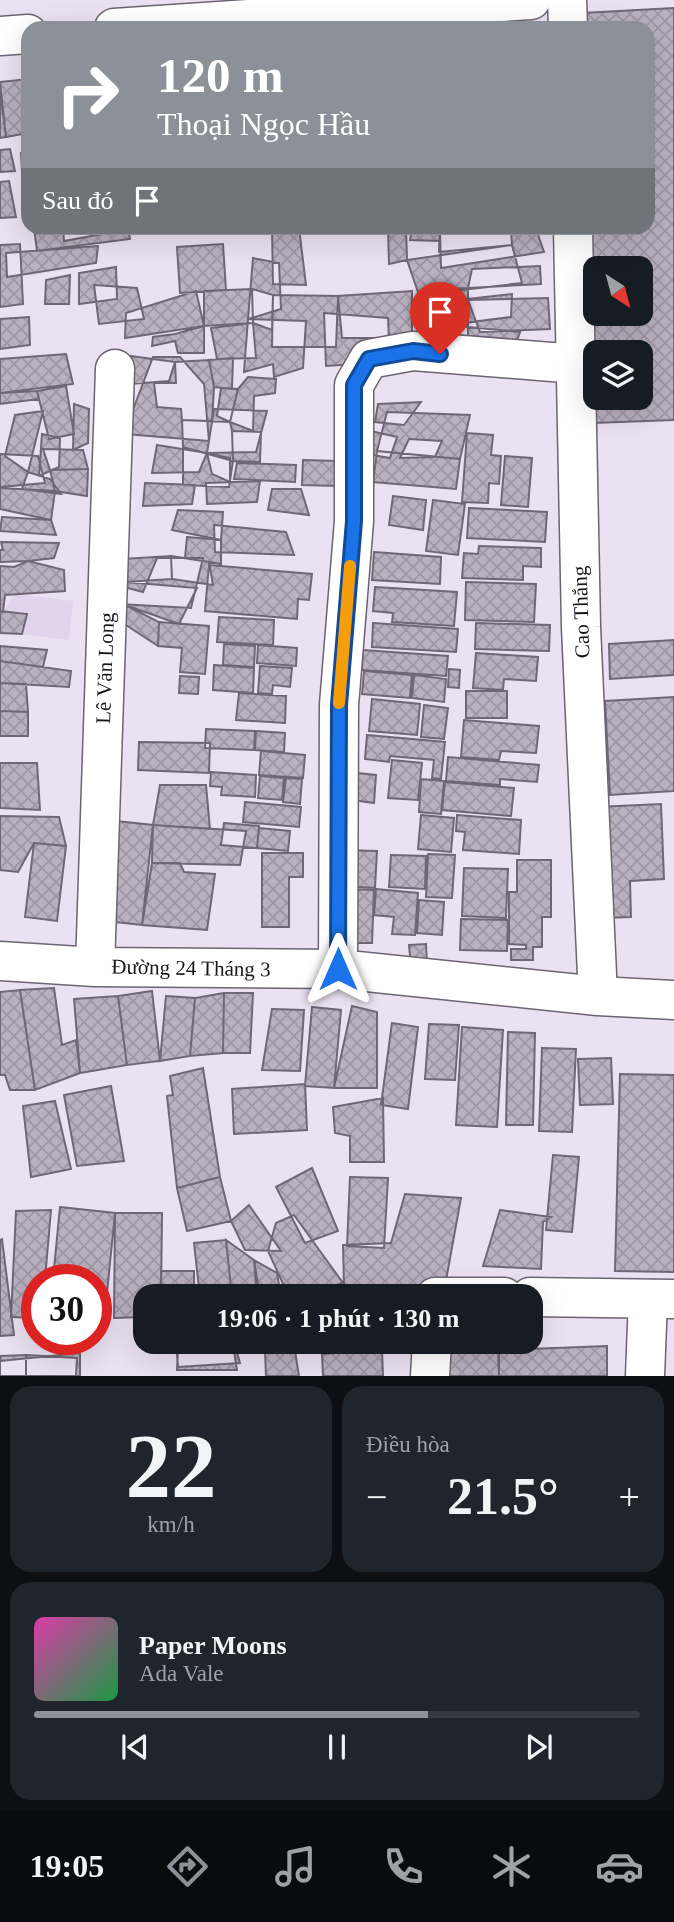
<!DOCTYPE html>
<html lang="vi">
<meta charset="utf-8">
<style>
:root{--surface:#171b24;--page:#20242c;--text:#f1f3f6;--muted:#9ea1a6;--line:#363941;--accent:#8c9099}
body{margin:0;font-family:"Times New Roman",serif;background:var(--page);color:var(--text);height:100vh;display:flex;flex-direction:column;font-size:26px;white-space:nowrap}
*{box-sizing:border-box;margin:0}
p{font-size:23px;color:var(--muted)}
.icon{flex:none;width:38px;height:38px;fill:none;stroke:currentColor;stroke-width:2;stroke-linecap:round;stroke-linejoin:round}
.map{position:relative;height:1376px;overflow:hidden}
.details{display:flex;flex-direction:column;gap:10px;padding:10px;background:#0d0f14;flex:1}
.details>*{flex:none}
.banner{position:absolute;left:21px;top:21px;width:634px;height:214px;border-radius:21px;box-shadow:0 7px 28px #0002;background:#8c9099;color:#fff;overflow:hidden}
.needle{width:46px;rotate:144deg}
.controls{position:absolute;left:583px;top:256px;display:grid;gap:14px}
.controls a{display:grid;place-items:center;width:70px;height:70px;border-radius:14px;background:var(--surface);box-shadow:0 7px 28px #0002;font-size:35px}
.speed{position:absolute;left:21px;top:1264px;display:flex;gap:14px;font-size:35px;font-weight:700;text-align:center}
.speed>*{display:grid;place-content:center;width:91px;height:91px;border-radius:50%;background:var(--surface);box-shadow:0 7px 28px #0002;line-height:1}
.speed .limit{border:10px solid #d22;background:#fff;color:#111}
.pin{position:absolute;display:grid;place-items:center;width:60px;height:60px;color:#fff;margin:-72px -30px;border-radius:50% 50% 50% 0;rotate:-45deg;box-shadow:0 0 7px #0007}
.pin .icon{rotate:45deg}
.me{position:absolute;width:77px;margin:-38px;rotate:0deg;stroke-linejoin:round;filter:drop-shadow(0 0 5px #0008)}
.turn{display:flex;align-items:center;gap:24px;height:147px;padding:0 21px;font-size:32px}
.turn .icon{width:91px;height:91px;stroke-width:2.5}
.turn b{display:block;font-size:49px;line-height:60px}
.then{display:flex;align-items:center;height:66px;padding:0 21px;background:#0003;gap:14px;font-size:26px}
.big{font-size:52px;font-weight:600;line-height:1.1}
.details .tile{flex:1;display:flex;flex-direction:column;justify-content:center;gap:10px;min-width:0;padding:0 24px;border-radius:21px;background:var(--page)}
.details .dial{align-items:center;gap:0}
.dial b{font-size:91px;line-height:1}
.song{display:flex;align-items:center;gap:21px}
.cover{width:84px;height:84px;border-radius:10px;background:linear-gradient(135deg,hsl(320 70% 55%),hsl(140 70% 35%))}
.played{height:7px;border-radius:4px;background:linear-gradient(90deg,var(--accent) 65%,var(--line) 65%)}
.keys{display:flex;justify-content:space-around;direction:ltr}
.heat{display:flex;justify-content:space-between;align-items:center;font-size:38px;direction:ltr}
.details .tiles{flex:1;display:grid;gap:10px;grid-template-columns:1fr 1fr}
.tile:last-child{grid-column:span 2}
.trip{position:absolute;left:133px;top:1284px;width:410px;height:70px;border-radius:21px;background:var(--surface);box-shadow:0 7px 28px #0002;font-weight:600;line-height:70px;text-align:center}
.dock{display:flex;height:112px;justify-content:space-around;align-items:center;background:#090b0e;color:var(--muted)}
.dock .icon{width:49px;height:49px}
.dock .selected{color:var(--accent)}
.dock b{font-size:32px;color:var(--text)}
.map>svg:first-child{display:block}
.built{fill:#e1d4eb}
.building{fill:url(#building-cross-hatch);stroke:#706776;stroke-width:2;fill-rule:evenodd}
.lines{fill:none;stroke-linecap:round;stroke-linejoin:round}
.minor-casing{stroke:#6c6472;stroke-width:41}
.major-casing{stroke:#6c6472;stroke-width:41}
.minor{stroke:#fff;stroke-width:38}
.major{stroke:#fff;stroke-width:38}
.route-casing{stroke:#114b97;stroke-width:18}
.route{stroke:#1a73e8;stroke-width:12}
.slow{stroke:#f59e0b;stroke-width:12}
.labels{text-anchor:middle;stroke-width:7;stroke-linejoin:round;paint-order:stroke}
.street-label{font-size:21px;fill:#19151b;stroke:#fff}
</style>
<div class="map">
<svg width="674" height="1376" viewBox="0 0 674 1376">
<defs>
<pattern id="building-cross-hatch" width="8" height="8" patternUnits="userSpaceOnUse" patternTransform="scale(1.75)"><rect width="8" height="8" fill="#b9b0c0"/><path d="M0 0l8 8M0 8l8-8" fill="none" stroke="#9e96a4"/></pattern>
</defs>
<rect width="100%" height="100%" fill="#ebe1f2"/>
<path class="built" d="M15,594L73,601L69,640L22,634L27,615L3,612Z"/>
<path class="building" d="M674,8V420L594,423L589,228H648V28H584L583,13ZM595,268H640V313H595ZM595,352H640V397H595Z
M28,79V133L6,137L0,82Z
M0,89L6,137L0,138Z
M10,149L15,171L0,172V150Z
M28,152V190L23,191L21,153Z
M9,181L16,217L0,218V182Z
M34,228H128L130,239L37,251Z
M63,228H108V233L64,241Z
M272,228H299L306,285L273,284Z
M388,228H406L407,260L389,264Z
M412,228H439L440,241L410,240Z
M440,228H511L512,245L439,252Z
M536,229L544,252L441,268L440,231Z
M20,244L23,304L0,307V245Z
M223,244L226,290L180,293L177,247Z
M512,245L522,283L419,295L407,260Z
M98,246L96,263L7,277L6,253Z
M253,258L279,263L281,309L248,319Z
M540,266L541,284L468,288L472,269Z
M116,267L117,299L79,304V273Z
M70,275L69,304H45L46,280Z
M94,285L137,288L144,319L99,324Z
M468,288V340H444V318H425V289Z
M252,289L253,323L204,326V291Z
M252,289L273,295L272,330L253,323Z
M196,291L204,326L125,338L126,313Z
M412,291V338H342L338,296Z
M512,294L511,317L448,325L450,301Z
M273,295L338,296L336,347H272Z
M548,298L550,329L480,332L468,300Z
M324,313L388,318L390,362L326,366Z
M422,316L448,325L456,370L420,367Z
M29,317L30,345L0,349V319Z
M248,319L306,321L303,368L274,377L273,364L244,372Z
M253,323L256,358L217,359L211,328Z
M448,325L520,332L512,355L457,359Z
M204,326V353H178L175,341L152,346L153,337L175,334Z
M66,354L73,384L0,393V359Z
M131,356L175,362L169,381L130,384Z
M153,357H180L204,384L209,441L126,434L134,407Z
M233,358L232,389L214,387L209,360Z
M209,360L214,387L212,421L182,420L181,409L157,407L154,383H176L175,362Z
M248,377L276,379L275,393L254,396L253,431L230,422L238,389Z
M66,386L74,434L49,439L37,391Z
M221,388L238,389L230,422L217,416Z
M37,391L39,399L0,404V393Z
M421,402L404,425L375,422L378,404Z
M74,404L89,409L88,443L73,450Z
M214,409L267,411L256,452L207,453Z
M43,411L28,472L5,456L15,415Z
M387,412L470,415L460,459L377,451Z
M182,420L230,422L232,431L233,461L183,447Z
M232,431L261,432L260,462L233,461Z
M371,431L397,437L390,458L361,453Z
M467,433L493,435L491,455L501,456L499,484L489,483L488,503L462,502Z
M42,434L60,438L59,467L39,476Z
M409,439L442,441L435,457L400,458Z
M157,445L207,453L199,472L152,473Z
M183,447L233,461L229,487L183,485Z
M43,449L83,450L88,469L50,470Z
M377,451L460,459L456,489L373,482Z
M207,453L230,458V482L212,474Z
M0,454L38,456L45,483L0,487Z
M505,456L532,458L528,507L501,505Z
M303,460L338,461L337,486L302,485Z
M237,463L296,465L295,482L234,479Z
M88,469L87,496L55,491L50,470Z
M28,472L50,479L61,494L22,489Z
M260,481L257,502L207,504L206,483Z
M145,483L195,485L192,504L143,506Z
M0,488L55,491L51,520L0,509Z
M272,489H301L309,515L268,510Z
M393,496L426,500L423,530L389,525Z
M433,500L465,504L458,555L426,551Z
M469,508L547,512L545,542L467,538Z
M178,510L223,512L221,540L172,530Z
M2,517L51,520L56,535L0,531Z
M214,525L286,532L294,555L215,552Z
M187,537L221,540V564L185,558Z
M1,542L59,543L54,558L28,561L0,562V550H3Z
M479,546L541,548V567L523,566V580L462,578L464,553L478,554Z
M374,552L441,557L440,584L372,580Z
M171,556L172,579L125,582L123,559Z
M171,556L209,562L213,585L172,579Z
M157,558H203L191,608L101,603L109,583L143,592Z
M28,561L64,570L65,591L5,595L3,612L0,611V566L14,567Z
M209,565L312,574L309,600L298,599L297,619L205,611Z
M125,582L197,588L179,624L125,605Z
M466,582L536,584L534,622L465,620Z
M375,587L457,592L454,626L392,622L393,613L373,611Z
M125,605L159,622L158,646L126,625Z
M0,611L27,614L22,634L0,633Z
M219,617L274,620L273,645L217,642Z
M159,622L209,626L205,674L180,672L182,648L158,646Z
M373,623L458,629L456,652L372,647Z
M476,623L550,625L549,651L475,649Z
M674,640V675L610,679L609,644Z
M224,644L255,646L254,667L223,665Z
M258,645L297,648L296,666L257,663Z
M0,646L47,650L43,667L0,661Z
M363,650L448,656L446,676L362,670Z
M476,653L538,657L536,681L504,679L503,690L473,688Z
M0,661L71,671L69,687L0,683Z
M214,665L254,668L253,693L213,690Z
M260,666L292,668L290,687L273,685L272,694L258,693Z
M449,669L460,670L459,688L448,687Z
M364,671L412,675L410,698L362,694Z
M414,675L446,679L444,702L412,698Z
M180,676L199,677L198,694L179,693Z
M0,683L26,684L28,712L0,711Z
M466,691H507V718H466Z
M239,693L286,696L285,723L236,720Z
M674,697V791L610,795L605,701Z
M372,699L420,704L417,735L369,731Z
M424,705L448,708L444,739L421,737Z
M0,711L28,712V736H0Z
M464,720L539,726L536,753L501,751L499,760L461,757Z
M206,729L255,731L254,750L205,748Z
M256,731L285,733L284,752L255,750Z
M367,735L445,742L441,779L432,778L434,760L390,756L389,762L365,759Z
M139,742L210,743L209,773L138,770Z
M261,751L305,755L303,778L259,775Z
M448,757L539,765L537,782L500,779V785L446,781Z
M392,760L422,763L418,800L388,798Z
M0,763H37L40,810L0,808Z
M211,772L256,775L255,797L221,795L222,787L210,786Z
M348,772L376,775L374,803L345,799Z
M260,776L284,778L282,800L258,798Z
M286,778L302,779L300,804L283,802Z
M421,779L444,781L441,814L419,812Z
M445,782L514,788L511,816L442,810Z
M160,785H206L210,829L153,825Z
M245,802L301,807L299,827L243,822Z
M661,804L664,879L630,881L631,917L601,918L597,807Z
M421,815L454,818L451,852L418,849Z
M457,815L521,820L519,854L463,850L465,832L456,831Z
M0,816L59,817L66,846L34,843L18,872L0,870Z
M116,821L153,825L142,925L106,921Z
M224,823L259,826L257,848L221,845Z
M153,825L246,831L240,865L152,863Z
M259,828L290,831L288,851L257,848Z
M34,843L66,846L57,921L25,917Z
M344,850L377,851L375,888L342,886Z
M262,853H303V877H289V927H262Z
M428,854L455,855L452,898L426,897Z
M391,855L426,856L425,889L389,887Z
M517,860H551V917H542V947H533V960H511V949H526V945L509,944V892H517Z
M152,863H180L184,872L215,874L207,930L142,925Z
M464,868L508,869L506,918L462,916Z
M345,889L374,890L372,943H343Z
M376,889L418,893L415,935L392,934L394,917L374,915Z
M419,900L444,902L442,935L417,933Z
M461,919L508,920L507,951L460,950Z
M426,944L427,964L411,965L409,945Z
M54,988L62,1045L76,1040L80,1073L35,1090L20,990Z
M20,990L35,1090H10L5,1075H0V992Z
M152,991L160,1061L127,1065L118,996Z
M224,993L223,1053L190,1056L195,998Z
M224,993H253L250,1053H223Z
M118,996L127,1065L80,1073L74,999Z
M166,996L195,998L190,1056L160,1061Z
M352,1006L377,1012V1088H334Z
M312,1007L341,1010L334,1088L305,1086Z
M272,1009L304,1010L300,1071L262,1070Z
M392,1023L418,1027L408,1109L381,1105Z
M429,1024L459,1025L455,1080L425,1079Z
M462,1027L503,1030L497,1127L456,1125Z
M508,1032L535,1033L533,1125H506Z
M542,1048L576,1049L572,1132L539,1131Z
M611,1058L613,1104L580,1105L578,1059Z
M203,1068L220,1177L177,1188L167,1096L173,1095L170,1076Z
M620,1074L674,1075V1272L615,1271Z
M305,1084L307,1130L234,1134L232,1089Z
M111,1086L124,1161L77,1166L64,1095Z
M383,1098L384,1162H350V1136L335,1133L333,1107Z
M55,1101L71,1169L31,1177L23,1106Z
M553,1155L579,1157L572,1232L546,1230Z
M312,1168L338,1231L305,1243L276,1187Z
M220,1177L231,1221L187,1231L177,1188Z
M350,1177L388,1178L384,1248L347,1246Z
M405,1194L461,1198L445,1286L344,1287L343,1245L391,1243Z
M249,1205L281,1251L245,1250L231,1221Z
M60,1207L115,1213L104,1323H96V1279H53Z
M51,1210L45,1279H37V1318L11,1317L16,1211Z
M500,1210L551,1217L543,1222L541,1269L483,1266Z
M115,1213H162L161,1297H145V1317L114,1318Z
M294,1215L343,1283L296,1297H289L268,1251L276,1223Z
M2,1239L14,1335L0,1336V1240Z
M226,1240L232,1297H200L194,1243Z
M226,1240L254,1260L257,1297H232Z
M254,1260L277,1273L281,1297H260Z
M161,1271H194V1297H161Z
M306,1287L399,1295L398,1297H305Z
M201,1342H234L240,1363L178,1367L176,1343Z
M301,1342H384L382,1350Z
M445,1342H499V1376H444Z
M233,1345L237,1370H177L178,1348Z
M607,1346V1376H499L498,1350Z
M382,1350L383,1376H323L322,1354Z
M295,1351L299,1376H266L265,1352Z
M80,1353V1376H0V1361Z
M26,1355L77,1358L76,1376H26Z
M26,1355V1376H0V1356Z"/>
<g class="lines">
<g class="minor-casing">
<path id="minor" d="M567,0L568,28
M573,228L581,627L598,996
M0,961L95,967L338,969L598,996L674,1000
M95,967L115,369
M338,969L339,705L354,521V385L369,359L413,351L577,364
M435,1297H504
M530,1297L674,1299
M430,1376L432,1342
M645,1376L648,1299"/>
</g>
<g class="major-casing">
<path id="major" d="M114,28L531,0
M0,36L28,34"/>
</g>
<use href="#minor" class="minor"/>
<use href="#major" class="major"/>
</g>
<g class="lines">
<g class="route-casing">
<path id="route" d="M338,969L339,705L354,521V385L369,359L413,351L440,354"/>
</g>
<use href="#route" class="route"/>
<path class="slow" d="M339,703L350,566"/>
</g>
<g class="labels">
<g class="street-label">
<text transform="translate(581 612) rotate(-92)" y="7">Cao Thắng</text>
<text transform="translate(105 668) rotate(-88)" y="7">Lê Văn Long</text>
<text transform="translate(191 968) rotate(1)" y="7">Đường 24 Tháng 3</text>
</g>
</g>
</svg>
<div class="controls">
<a><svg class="needle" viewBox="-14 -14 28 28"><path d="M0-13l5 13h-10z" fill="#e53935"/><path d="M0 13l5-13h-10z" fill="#9ea1a6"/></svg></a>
<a><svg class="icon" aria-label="layers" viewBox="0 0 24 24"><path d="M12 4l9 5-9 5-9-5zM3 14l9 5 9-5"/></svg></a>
</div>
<div class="speed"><div class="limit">30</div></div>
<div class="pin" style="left:440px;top:354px;background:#d93025"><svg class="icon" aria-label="arrive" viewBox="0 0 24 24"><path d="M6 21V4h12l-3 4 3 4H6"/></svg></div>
<svg class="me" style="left:338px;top:969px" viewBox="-20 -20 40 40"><path d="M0-17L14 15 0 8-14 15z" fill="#1a73e8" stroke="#fff" stroke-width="4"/></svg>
<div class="trip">19:06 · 1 phút · 130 m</div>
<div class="banner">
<div class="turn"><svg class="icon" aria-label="right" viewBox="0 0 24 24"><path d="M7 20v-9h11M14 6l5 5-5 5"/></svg><div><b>120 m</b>Thoại Ngọc Hầu</div></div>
<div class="then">Sau đó<svg class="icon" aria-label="arrive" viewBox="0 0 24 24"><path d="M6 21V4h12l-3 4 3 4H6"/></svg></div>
</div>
</div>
<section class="details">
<div class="tiles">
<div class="tile dial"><b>22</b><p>km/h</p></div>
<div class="tile"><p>Điều hòa</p>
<div class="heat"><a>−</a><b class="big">21.5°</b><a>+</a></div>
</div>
<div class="tile">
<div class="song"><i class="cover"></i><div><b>Paper Moons</b><p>Ada Vale</p></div></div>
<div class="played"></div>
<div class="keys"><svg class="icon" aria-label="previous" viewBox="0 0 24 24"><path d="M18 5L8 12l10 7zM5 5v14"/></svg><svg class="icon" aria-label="pause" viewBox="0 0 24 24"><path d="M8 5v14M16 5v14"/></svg><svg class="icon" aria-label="next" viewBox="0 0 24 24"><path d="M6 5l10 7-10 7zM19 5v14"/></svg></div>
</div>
</div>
</section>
<nav class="dock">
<b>19:05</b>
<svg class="icon selected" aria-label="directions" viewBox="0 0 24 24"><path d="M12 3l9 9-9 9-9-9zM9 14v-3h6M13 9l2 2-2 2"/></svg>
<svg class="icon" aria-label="music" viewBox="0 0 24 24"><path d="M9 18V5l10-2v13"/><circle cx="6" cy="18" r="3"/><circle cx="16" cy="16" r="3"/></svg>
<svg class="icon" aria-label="phone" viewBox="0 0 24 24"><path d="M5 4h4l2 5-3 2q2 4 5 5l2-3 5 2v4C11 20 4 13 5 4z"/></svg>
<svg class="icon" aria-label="climate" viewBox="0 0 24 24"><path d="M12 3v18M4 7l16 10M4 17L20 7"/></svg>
<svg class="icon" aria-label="car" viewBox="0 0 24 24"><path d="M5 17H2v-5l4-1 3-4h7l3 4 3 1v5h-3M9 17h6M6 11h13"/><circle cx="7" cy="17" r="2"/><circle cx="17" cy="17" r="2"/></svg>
</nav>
